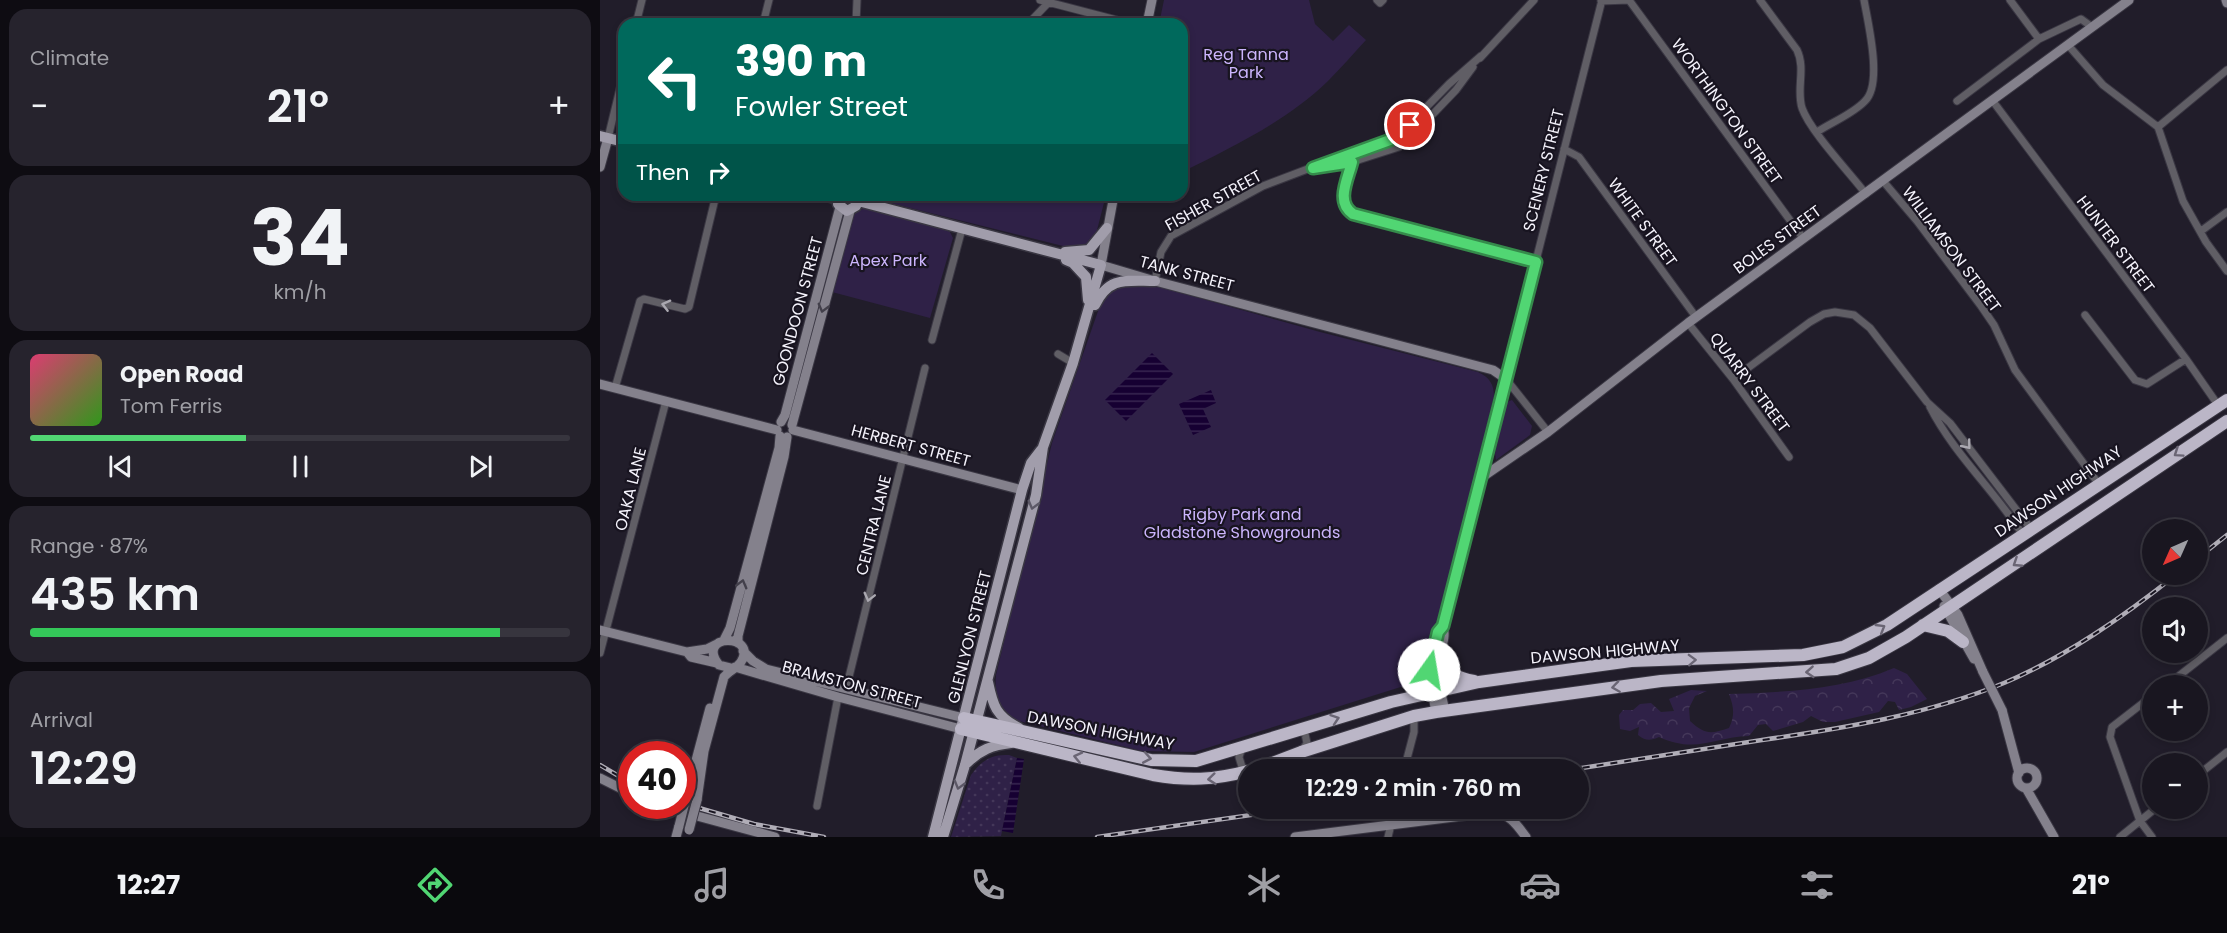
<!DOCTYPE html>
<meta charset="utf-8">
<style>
:root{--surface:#191620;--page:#26232d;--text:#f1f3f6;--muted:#9f9fa5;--line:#37353e;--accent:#51d673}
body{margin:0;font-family:Poppins,sans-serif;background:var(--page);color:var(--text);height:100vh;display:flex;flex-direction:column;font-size:22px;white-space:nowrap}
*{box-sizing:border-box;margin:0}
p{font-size:20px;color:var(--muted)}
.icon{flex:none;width:33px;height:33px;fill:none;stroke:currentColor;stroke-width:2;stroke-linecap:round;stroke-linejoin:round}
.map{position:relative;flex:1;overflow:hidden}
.panel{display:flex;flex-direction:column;gap:9px;padding:9px;background:#0e0c12;width:600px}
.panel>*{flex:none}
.guide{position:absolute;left:18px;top:18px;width:570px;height:183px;border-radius:18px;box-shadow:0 3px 9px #0003,0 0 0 2px var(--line);background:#00695c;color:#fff;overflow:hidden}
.needle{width:39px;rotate:225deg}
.tools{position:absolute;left:1542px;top:519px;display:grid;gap:12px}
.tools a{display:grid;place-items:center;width:66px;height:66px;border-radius:50%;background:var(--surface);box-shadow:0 3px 9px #0003,0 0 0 2px var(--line);font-size:30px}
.speed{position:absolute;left:18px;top:741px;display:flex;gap:12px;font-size:30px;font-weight:700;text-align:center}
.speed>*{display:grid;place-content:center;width:78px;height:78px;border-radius:50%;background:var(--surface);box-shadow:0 3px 9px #0003,0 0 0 2px var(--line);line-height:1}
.speed .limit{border:9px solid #d22;background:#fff;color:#111}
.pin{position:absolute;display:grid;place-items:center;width:51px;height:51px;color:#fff;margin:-26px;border:3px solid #fff;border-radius:50%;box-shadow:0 2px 6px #0007}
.me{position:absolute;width:66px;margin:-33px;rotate:13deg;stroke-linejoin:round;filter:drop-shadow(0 0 4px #0008)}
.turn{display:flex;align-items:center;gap:21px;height:126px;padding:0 18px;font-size:27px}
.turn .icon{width:78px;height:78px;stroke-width:2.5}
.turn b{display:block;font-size:42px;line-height:51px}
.then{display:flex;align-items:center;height:57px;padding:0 18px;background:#0003;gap:12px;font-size:22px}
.big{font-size:45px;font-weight:600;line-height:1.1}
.panel .tile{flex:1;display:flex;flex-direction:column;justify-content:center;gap:9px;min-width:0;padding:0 21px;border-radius:18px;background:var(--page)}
.panel .dial{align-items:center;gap:0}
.dial b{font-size:78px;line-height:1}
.song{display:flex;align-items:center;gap:18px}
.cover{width:72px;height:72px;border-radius:9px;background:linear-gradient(135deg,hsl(340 70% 55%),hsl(110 70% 35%))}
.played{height:6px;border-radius:3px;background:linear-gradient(90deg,var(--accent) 40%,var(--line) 40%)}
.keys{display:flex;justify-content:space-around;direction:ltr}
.heat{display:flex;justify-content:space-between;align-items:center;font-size:33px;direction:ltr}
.charge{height:9px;border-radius:4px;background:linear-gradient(90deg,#34c759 87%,var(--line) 0)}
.trip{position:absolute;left:638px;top:759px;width:351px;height:60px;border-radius:30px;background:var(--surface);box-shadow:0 3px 9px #0003,0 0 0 2px var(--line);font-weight:600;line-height:60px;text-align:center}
.dock{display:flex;height:96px;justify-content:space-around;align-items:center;background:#0a090d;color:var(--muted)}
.dock .icon{width:42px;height:42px}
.dock .on{color:var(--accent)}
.dock b{font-size:27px;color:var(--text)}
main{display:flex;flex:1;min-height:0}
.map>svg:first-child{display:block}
.grass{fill:url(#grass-dots)}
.forest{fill:url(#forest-crowns)}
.park{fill:#2f2147}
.water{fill:url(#water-rules)}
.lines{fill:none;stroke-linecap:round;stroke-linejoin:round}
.street-casing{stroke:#3a3743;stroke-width:9}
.secondary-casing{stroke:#3a3743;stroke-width:11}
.primary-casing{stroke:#3a3743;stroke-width:13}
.highway-casing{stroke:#3a3743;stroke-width:14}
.street{stroke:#605e65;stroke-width:7}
.secondary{stroke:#84818c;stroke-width:9}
.primary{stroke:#a19dab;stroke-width:10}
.highway{stroke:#bbb6c7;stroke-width:12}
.rail-casing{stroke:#b0adb7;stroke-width:4.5}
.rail{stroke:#181420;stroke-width:2;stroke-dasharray:7;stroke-linecap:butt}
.secondary-bridge-casing{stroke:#3a3743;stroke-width:11;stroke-linecap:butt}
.secondary-bridge{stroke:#84818c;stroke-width:9}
.oneway{stroke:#aaa8b0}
.oneway2{stroke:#43404b}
.oneway3{stroke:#6a6574}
.oneway4{stroke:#5c5866}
.route-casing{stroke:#358b4b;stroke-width:15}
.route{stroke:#51d673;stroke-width:10}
.labels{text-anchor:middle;stroke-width:4.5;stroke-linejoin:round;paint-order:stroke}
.park-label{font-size:16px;fill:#ccb5fd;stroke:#181420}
.street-label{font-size:16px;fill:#f5f3fc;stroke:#181420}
</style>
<main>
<section class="panel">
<div class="tile"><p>Climate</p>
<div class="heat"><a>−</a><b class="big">21°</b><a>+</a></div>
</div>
<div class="tile dial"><b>34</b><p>km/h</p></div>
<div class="tile">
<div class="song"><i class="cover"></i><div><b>Open Road</b><p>Tom Ferris</p></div></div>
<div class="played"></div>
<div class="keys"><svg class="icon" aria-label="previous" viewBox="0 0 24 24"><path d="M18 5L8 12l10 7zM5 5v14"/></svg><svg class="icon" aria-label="pause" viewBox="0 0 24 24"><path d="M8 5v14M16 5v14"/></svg><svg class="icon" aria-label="next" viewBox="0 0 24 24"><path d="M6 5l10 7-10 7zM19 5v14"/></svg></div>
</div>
<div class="tile"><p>Range · 87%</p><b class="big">435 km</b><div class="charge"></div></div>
<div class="tile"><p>Arrival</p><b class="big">12:29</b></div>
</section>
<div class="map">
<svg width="1627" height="837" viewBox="0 0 1627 837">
<defs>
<pattern id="grass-dots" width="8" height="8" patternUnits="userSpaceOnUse" patternTransform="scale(1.5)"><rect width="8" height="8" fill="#2f2147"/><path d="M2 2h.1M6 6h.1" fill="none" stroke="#443759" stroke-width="1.8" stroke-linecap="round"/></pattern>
<pattern id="forest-crowns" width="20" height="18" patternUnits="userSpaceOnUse" patternTransform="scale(1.5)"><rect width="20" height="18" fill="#2f2147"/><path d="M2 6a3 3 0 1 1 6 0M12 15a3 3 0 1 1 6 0" fill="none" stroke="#443759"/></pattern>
<pattern id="water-rules" width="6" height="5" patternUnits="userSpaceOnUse" patternTransform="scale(1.5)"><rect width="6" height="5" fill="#160032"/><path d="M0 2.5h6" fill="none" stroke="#382651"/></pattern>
</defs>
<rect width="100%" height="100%" fill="#211d2a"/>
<path class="grass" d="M409,755L417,758L401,836L351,837L371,775C381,761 391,754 409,755Z"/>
<path class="forest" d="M1294,668L1307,674L1327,699L1311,707L1299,710L1295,702L1288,701L1279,712L1235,722H1223L1211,716L1203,722L1173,731L1166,724L1158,725L1149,736C1114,737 1096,754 1059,737C1050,741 1046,741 1038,735L1039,727L1030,731L1020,729L1019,715L1023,710H1033L1040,704L1051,703L1061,712L1074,711L1069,699L1091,690L1107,691L1095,696L1089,708L1090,721C1105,735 1111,734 1129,728C1135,716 1134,707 1129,694C1185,692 1242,690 1294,668Z"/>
<path class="park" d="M564,0H709L715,24L733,41L749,25L766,40C753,54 741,68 728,81C687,121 632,147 582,172V24H559Z
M274,195H506L495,238L490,244L471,248L290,203Z
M264,208H271L346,230L350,232L353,238L330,318L232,292L252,219L255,214Z
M549,284L720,332L878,372C890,378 894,384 894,397L823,680L594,752L542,751L415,720C399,708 394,695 396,675L452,443L504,294L513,287Z
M912,400L932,426L930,435L896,460L895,453L907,402Z"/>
<path class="water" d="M552,353L573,374L526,421L505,400Z
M611,390L616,403L603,409L611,427L593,435L579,404Z
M417,758L424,759L413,833L402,831Z"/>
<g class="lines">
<g class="street-casing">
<path id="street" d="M440,0L532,24
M777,0L780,3L783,0
M1029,0L1203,238
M1160,0L1197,50C1206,69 1196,89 1202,108C1210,131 1250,173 1266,194
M1410,0L1439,39
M1001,1L1029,0
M36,24L42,0
M163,24L169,0
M256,24L257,0
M428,24L449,2
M1468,45L1503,85L1558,127L1583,201L1606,242L1627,271
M880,58L934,0
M1392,100L1586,359L1618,405
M1357,101L1439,39L1481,19L1492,27
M1558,127L1627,70
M1217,132C1232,122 1253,114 1265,101C1283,84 1268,23 1264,0
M8,138L24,72
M964,149L979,157L1096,317
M752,162C748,179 735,202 753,214L936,262
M727,166L752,162L799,147L810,138L856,90L873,67
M1283,181L1317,221L1381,306L1394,325L1415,370L1498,483
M1601,231L1627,212
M555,281L561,252L571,236L663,186L800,134L849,84L881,56
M1485,315L1535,380L1547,384L1586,359
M1088,323L1133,379L1189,457
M332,340L362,229
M458,354L473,363
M1133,379L1210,322L1224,314L1235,312L1254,315L1270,328L1327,402L1350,423L1431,529
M15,388L40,301L44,299L85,309L89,307L116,195
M1330,407C1354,454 1394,490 1423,535
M948,432L906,379L1002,0
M0,653L66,401
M1566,686L1627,638
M246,689L325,368
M700,731L705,734L707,743L702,751
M642,748L639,757L642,767L649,770
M804,770L814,732V716
M1598,775L1627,752
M217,806L238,697
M788,837L795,808
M1520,837L1556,808
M1552,837L1540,821L1510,737L1512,727L1552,696"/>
</g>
<g class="secondary-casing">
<path id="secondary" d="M1626,0L1627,3
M547,24L552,0
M0,167L8,138
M514,195L501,265L555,281L893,370L906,379L843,626C823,647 831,687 836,712
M0,384L177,430
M181,422L185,415L240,207
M192,425L250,211
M193,430L422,490
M881,478L948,432L1088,323L1529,0
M1339,589L1358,615L1383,672
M1344,606L1374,659
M843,626C847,639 839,651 838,663C838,679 841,695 845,711
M0,630L87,652L107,649L117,644
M124,640L130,628L179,448L180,436
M138,643V636L184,457L187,437
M143,651L153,661L166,669L364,718
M87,652L91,657L117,663
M135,667L238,697L361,729
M1402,710L1419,773
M1417 778a10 10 0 1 1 20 0a10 10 0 1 1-20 0Z
M0,778L32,794
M1426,788L1454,837
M86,798L110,708
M97,800L104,751L124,677C129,671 137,668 141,662C159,633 94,633 119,665L131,668
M60,806L175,837
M76,837L79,826
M695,837L894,812C910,814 917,825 926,837"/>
</g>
<g class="primary-casing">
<path id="primary" d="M0,136L24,142
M223,195L238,199
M240,195L238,204L247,211L256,206L258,201L256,195
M258,201L501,265L473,363L443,447L436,495L365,765L343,837
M465,252L489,250L507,228
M466,260L473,263L486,277L488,300
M495,305C509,276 526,281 555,281
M388,682C393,706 396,716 419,728
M367,763C380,750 392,745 411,743
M333,837L422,490L431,463L441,450"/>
</g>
<g class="highway-casing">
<path id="highway" d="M1323,625L1348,631L1363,642
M839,659C849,673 857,678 874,681
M364,718L551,760L596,761L791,702L879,682L1031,661L1203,655L1243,647L1287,625L1627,400
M361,729L553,775C588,781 614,780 648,771
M654,770L701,752L814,716L836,712L1061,681L1236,669L1269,658L1306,637L1627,421"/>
</g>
<use href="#street" class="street"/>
<use href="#secondary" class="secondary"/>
<use href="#primary" class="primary"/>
<use href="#highway" class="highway"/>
<g class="rail-casing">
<path id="rail" d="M1598,558L1627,535
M0,765L32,784
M969,770C1033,760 1098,750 1162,740C1245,728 1326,715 1404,683C1467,656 1523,617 1577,574
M82,803L154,824L224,837
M497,837L700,808"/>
</g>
<use href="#rail" class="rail"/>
<g class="secondary-bridge-casing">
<path id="secondary-bridge" d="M1383,672L1402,710
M79,826L86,798
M89,830L97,800"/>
</g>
<use href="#secondary-bridge" class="secondary-bridge"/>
</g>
<defs><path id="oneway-chevron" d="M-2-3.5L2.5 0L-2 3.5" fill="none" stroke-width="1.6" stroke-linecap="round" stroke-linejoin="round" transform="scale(1.5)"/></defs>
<g class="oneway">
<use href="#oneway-chevron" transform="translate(66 305) rotate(-166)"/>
<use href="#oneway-chevron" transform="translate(1367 445) rotate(51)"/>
<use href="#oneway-chevron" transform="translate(269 597) rotate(104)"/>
</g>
<g class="oneway2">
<use href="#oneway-chevron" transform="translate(223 308) rotate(105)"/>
<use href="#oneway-chevron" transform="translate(142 584) rotate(-75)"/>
</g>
<g class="oneway3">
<use href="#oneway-chevron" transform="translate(1578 453) rotate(146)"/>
<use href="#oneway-chevron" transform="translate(1417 563) rotate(147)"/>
<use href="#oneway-chevron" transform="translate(1281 628) rotate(-31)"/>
<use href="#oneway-chevron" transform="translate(1092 660) rotate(-2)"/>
<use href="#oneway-chevron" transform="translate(1210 672) rotate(176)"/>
<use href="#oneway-chevron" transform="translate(1016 687) rotate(172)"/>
<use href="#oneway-chevron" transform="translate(735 719) rotate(-19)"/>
<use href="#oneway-chevron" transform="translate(478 757) rotate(-167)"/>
<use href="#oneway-chevron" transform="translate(547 758) rotate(10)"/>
<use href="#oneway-chevron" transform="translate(612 779) rotate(174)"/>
</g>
<g class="oneway4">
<use href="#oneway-chevron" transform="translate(433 505) rotate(105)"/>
<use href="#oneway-chevron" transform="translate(359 785) rotate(106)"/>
</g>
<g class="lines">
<g class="route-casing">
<path id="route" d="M810,125L790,140L713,168L752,162C748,179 735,202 753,214L936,262L843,626L838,632L829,670"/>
</g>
<use href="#route" class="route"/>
</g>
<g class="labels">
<g class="park-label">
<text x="646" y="60">Reg Tanna<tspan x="646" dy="18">Park</tspan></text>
<text x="288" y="266">Apex Park</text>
<text x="642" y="520">Rigby Park and<tspan x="642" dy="18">Gladstone Showgrounds</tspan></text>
</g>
<g class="street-label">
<text transform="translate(1127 111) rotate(54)" y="6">WORTHINGTON STREET</text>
<text transform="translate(943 170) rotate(-76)" y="6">SCENERY STREET</text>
<text transform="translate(613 200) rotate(-29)" y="6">FISHER STREET</text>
<text transform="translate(1043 222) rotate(54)" y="6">WHITE STREET</text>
<text transform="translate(1177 239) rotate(-36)" y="6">BOLES STREET</text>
<text transform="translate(1516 244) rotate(53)" y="6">HUNTER STREET</text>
<text transform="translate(1352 249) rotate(53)" y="6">WILLIAMSON STREET</text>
<text transform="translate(587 273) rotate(15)" y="6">TANK STREET</text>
<text transform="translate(197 311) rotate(-75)" y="6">GOONDOON STREET</text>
<text transform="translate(1150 382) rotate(53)" y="6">QUARRY STREET</text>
<text transform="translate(311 445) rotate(15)" y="6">HERBERT STREET</text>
<text transform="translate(30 489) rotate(-76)" y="6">OAKA LANE</text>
<text transform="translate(1458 491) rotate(-34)" y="6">DAWSON HIGHWAY</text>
<text transform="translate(273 525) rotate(-76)" y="6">CENTRA LANE</text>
<text transform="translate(369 637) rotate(-76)" y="6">GLENLYON STREET</text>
<text transform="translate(1005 651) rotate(-5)" y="6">DAWSON HIGHWAY</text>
<text transform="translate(252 684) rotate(15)" y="6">BRAMSTON STREET</text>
<text transform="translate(501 730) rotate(11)" y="6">DAWSON HIGHWAY</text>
</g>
</g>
</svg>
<div class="tools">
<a><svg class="needle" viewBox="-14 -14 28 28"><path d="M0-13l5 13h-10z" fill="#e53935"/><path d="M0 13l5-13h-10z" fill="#9f9fa5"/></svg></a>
<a><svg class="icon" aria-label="sound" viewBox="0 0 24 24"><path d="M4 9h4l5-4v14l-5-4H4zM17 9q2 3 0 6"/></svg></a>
<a>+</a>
<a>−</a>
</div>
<div class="speed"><div class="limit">40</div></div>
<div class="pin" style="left:810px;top:125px;background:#d93025"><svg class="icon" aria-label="arrive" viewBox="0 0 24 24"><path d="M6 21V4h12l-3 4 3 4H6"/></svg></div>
<svg class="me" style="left:829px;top:670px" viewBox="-20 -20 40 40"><circle r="19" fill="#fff"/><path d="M0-13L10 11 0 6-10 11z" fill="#51d673"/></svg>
<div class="trip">12:29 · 2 min · 760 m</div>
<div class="guide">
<div class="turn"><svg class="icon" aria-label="left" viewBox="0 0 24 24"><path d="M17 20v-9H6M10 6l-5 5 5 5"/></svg><div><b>390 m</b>Fowler Street</div></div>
<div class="then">Then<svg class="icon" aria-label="right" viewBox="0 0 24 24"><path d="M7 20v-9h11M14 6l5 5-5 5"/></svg></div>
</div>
</div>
</main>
<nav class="dock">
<b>12:27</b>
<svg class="icon on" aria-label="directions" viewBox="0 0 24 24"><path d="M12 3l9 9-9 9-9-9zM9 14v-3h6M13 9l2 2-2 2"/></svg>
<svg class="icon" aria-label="music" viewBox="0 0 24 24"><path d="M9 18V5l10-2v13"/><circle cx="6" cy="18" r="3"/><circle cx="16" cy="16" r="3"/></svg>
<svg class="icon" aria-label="phone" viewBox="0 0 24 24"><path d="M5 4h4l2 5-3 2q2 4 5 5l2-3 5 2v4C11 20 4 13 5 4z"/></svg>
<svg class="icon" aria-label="climate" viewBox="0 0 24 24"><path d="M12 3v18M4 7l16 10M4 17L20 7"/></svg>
<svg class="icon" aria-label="car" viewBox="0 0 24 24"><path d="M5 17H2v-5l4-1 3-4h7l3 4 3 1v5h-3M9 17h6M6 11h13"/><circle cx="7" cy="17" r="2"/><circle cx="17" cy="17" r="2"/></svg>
<svg class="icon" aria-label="filters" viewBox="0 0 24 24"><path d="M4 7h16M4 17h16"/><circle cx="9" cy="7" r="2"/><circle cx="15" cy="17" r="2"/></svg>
<b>21°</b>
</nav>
